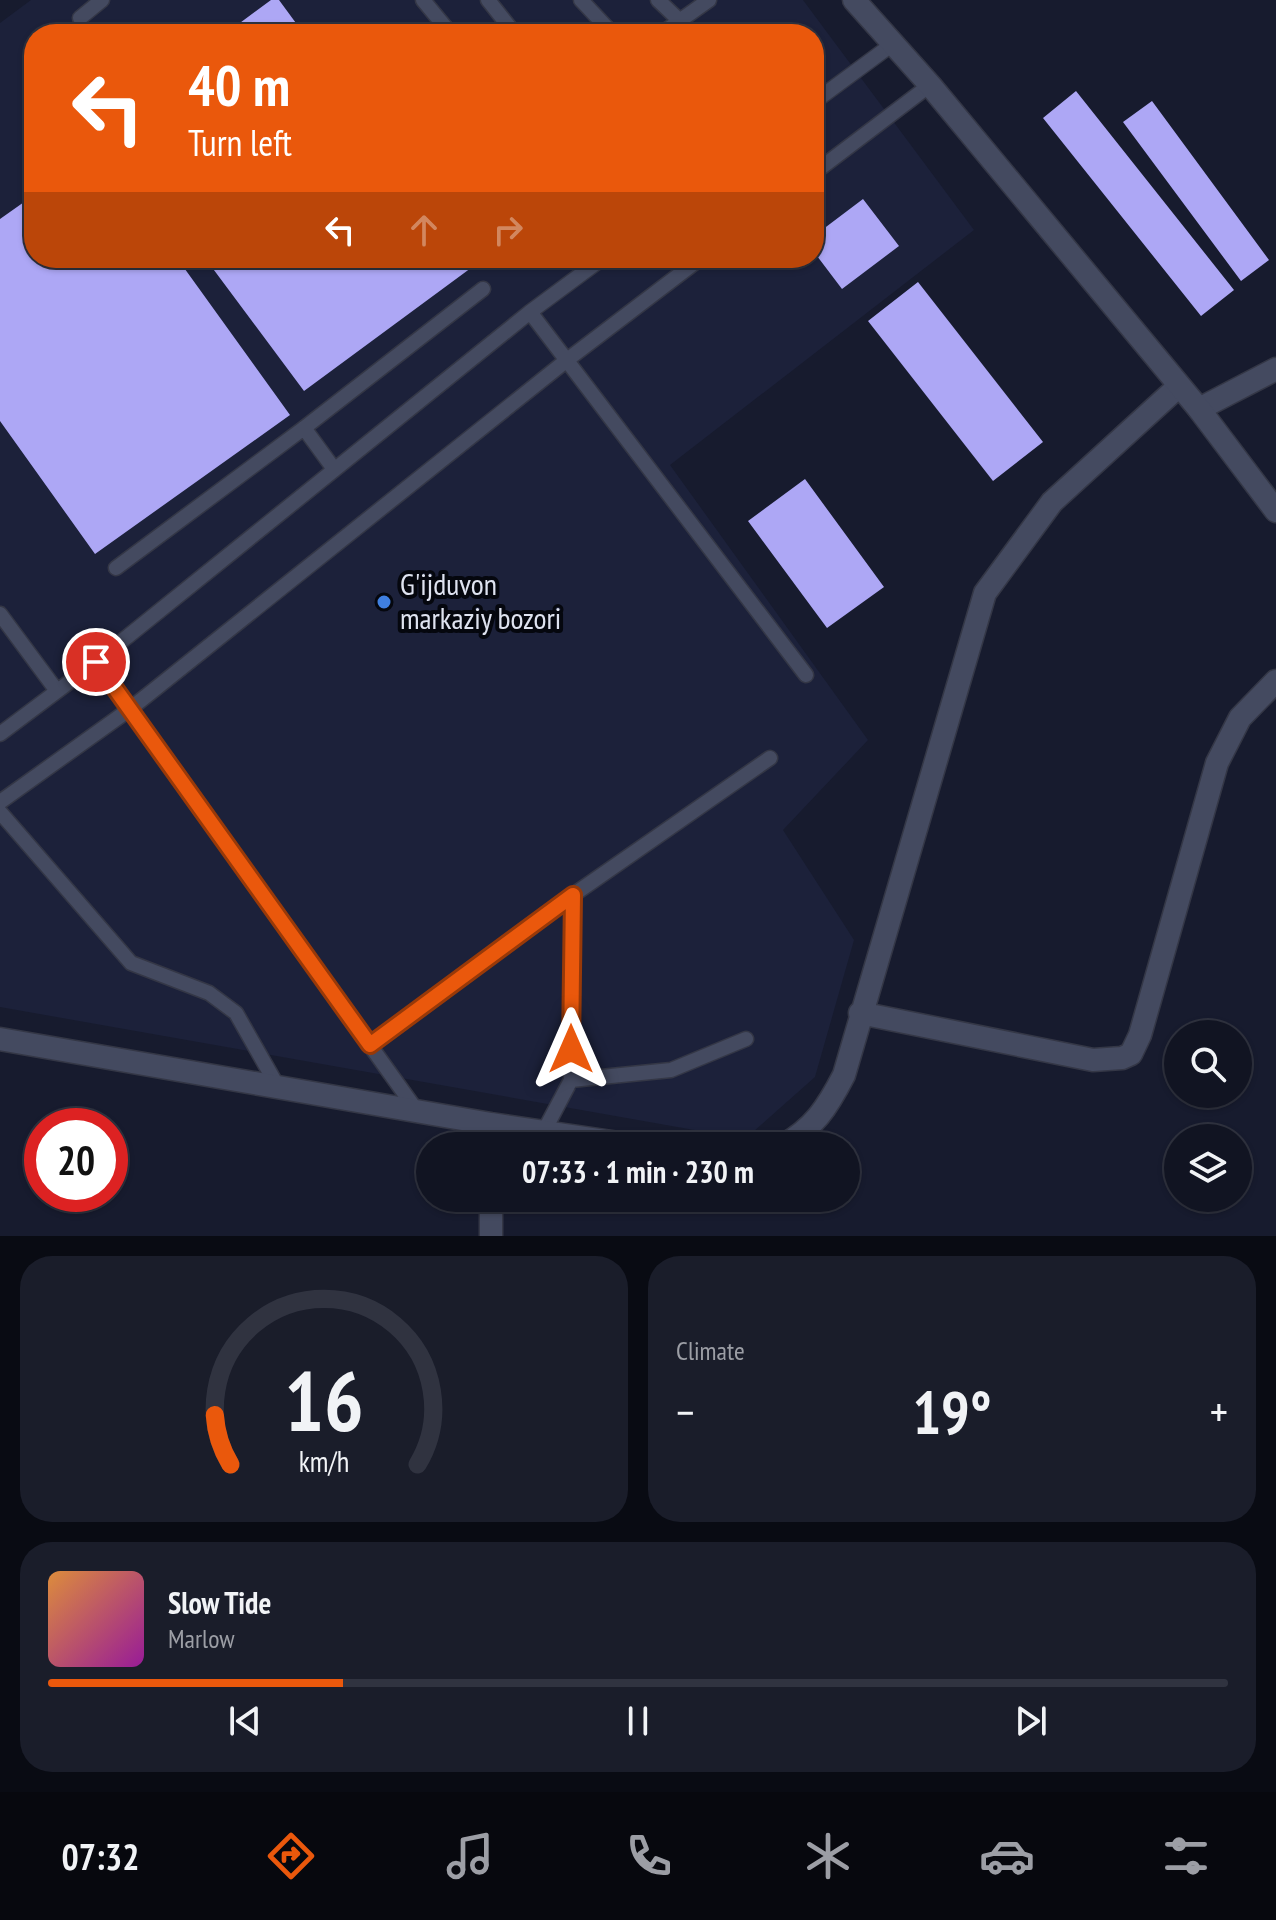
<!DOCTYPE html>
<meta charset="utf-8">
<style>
:root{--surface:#111422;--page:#1a1d2a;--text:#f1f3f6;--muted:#9c9ea5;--line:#303340;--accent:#ea580c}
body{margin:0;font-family:"PT Sans Narrow",sans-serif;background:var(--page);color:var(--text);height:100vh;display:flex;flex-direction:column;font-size:30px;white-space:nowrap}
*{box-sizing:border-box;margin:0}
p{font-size:26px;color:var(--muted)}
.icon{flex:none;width:44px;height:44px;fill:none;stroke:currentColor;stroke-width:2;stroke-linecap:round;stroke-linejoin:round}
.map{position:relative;height:1236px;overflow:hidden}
.drawer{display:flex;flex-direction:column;gap:20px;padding:20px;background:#090b13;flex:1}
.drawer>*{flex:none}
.banner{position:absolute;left:24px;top:24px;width:800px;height:244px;border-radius:32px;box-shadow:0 2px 6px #0004,0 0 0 2px var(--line);background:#ea580c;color:#fff;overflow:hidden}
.controls{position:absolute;left:1164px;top:1020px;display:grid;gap:16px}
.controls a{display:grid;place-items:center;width:88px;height:88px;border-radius:50%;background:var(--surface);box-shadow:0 2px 6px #0004,0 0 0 2px var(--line);font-size:40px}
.speed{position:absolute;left:24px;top:1108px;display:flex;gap:16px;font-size:40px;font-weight:700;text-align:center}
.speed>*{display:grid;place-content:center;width:104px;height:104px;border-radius:50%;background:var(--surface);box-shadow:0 2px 6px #0004,0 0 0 2px var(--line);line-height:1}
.speed .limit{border:12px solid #d22;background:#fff;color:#111}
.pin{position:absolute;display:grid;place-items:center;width:68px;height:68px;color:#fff;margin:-34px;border:4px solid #fff;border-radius:50%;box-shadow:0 2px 8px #0007}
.me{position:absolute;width:88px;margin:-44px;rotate:0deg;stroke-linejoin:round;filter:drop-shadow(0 0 6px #0008)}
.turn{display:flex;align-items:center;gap:28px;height:168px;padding:0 32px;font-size:36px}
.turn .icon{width:104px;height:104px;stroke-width:2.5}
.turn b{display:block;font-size:56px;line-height:68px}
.lanes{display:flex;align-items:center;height:76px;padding:0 32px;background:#0003;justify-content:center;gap:40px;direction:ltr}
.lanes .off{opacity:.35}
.big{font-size:60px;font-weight:700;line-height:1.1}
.drawer .widget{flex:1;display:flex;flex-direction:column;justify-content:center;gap:12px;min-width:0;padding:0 28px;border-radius:32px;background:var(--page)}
.drawer .dial{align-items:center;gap:0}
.dial svg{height:208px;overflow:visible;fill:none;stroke:var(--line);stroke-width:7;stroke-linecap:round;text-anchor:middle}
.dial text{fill:var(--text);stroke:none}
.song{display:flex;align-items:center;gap:24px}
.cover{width:96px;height:96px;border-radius:12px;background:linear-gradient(135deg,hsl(30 70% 55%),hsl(300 70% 35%))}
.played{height:8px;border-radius:4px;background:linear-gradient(90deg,var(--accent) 25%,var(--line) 25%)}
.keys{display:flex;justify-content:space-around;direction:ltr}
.heat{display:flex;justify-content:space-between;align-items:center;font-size:44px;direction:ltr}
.drawer .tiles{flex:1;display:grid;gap:20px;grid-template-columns:1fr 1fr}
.widget:last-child{grid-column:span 2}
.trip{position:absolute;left:416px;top:1132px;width:444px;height:80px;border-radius:40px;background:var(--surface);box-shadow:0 2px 6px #0004,0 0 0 2px var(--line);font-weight:700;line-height:80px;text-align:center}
.tab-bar{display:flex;height:128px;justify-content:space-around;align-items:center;background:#07080e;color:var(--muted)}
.tab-bar .icon{width:56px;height:56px}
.tab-bar .active{color:var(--accent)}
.tab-bar b{font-size:36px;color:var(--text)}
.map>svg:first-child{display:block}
.built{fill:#1c213a;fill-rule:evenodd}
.building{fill:#ada7f5}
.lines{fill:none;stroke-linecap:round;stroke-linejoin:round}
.service-casing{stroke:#343746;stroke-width:17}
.minor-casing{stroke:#343746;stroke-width:25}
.secondary-casing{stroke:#343746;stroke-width:25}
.service{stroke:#444a60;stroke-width:14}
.minor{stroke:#444a60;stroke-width:22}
.secondary{stroke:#444a60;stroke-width:22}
.route-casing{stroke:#983908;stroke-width:20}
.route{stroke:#ea580c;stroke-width:14}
.shop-dot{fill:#3f7fe0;stroke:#05070e;stroke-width:3}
.labels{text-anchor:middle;stroke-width:8;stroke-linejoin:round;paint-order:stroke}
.poi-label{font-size:30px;fill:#dfe3f0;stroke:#05070e;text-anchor:start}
</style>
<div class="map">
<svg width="1276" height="1236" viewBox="0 0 1276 1236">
<rect width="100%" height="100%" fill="#171b2e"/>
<path class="built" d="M31,0H803L974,230L670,465L868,740L783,830L854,940L815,1077L745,1139L0,1007V23ZM34,34H814V258H34Z"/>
<path class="building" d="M271,0H279L304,34H225Z
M1076,91L1234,290L1201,316L1043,118Z
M1152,101L1269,260L1241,281L1123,122Z
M34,195V258H177L290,415L95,554L0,421V219Z
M863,199L899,246L842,289L814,252V236Z
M205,258H469L475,265L304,391Z
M918,282L1043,442L993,481L868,321Z
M805,479L884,587L827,628L748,521Z"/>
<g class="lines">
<g class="service-casing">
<path id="service" d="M423,0L451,34
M488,0L515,34
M581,0L611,32
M658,0L680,21
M80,18L102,0
M661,34L709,0
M814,102L894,43
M814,173L930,85
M530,312L806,675
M304,428L334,469
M116,568L304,428L483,289
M0,614L57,691
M96,662L417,1111
M0,734L96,662L530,312L603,258
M0,802L130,709L567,360L701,258
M0,812L131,963L209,993L236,1013L278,1087
M370,1045L573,895L770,758
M571,1080L671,1070L746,1039
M543,1133L571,1080L573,895"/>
</g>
<g class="minor-casing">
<path id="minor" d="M1199,409L1276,369
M860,1013L1093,1060L1122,1058L1131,1054L1140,1035L1217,763L1240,718L1276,681
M0,1039L491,1124L639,1146
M782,1146C814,1128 827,1108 844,1075L985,593L1052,502L1179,386
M491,1236V1198"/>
</g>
<g class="secondary-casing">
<path id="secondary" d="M854,0L930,85L1199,409L1276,511"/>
</g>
<use href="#service" class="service"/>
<use href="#minor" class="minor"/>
<use href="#secondary" class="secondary"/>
</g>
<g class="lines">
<g class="route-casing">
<path id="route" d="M96,662L370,1045L573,895L571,1049"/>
</g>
<use href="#route" class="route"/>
</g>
<circle class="shop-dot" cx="384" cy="602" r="8"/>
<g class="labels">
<g class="poi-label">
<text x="400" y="595">G'ijduvon<tspan x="400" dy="34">markaziy bozori</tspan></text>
</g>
</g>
</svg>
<div class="controls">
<a><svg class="icon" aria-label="search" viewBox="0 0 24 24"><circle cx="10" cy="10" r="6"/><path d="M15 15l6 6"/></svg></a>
<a><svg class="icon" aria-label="layers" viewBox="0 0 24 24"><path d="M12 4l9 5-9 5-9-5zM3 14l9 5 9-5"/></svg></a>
</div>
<div class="speed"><div class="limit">20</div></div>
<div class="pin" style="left:96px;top:662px;background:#d93025"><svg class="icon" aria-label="arrive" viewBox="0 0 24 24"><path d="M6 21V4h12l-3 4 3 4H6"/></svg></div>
<svg class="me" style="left:571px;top:1049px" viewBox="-20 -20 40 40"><path d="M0-17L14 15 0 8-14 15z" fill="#ea580c" stroke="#fff" stroke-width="4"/></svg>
<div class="trip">07:33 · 1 min · 230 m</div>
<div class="banner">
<div class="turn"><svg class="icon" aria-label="left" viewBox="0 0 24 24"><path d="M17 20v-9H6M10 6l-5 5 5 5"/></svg><div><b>40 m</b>Turn left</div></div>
<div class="lanes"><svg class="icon" aria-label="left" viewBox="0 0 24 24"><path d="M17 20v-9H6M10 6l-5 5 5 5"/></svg><svg class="icon off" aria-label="ahead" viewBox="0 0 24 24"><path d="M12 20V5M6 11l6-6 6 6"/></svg><svg class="icon off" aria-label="right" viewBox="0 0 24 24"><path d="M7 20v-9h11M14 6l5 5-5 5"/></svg></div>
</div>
</div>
<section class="drawer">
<div class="tiles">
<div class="widget dial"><svg viewBox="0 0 100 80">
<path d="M14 69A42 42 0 1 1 86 69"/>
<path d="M14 69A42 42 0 0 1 8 50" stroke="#ea580c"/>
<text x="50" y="56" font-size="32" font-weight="700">16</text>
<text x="50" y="72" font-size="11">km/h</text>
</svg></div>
<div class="widget"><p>Climate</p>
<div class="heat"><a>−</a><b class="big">19°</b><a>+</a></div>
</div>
<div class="widget">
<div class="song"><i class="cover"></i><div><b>Slow Tide</b><p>Marlow</p></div></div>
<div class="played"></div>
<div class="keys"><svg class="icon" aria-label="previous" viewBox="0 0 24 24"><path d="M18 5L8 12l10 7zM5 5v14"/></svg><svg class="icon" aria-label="pause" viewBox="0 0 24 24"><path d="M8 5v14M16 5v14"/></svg><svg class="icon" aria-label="next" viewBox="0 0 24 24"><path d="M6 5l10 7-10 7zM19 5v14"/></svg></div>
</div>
</div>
</section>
<nav class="tab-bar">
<b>07:32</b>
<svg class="icon active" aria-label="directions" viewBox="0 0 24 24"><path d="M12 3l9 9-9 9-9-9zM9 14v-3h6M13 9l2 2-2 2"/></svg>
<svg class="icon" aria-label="music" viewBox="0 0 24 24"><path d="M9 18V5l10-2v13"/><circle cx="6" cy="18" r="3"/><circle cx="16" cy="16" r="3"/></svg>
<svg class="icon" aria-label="phone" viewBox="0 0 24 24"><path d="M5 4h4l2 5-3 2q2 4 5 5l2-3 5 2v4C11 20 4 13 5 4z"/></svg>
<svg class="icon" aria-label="climate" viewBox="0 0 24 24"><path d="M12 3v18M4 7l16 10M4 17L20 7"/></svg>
<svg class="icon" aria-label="car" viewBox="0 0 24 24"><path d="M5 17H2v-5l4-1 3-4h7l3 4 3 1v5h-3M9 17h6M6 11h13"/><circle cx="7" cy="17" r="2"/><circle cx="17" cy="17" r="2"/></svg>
<svg class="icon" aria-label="filters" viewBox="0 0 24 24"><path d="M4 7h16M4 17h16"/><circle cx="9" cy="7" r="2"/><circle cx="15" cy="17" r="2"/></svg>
</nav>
